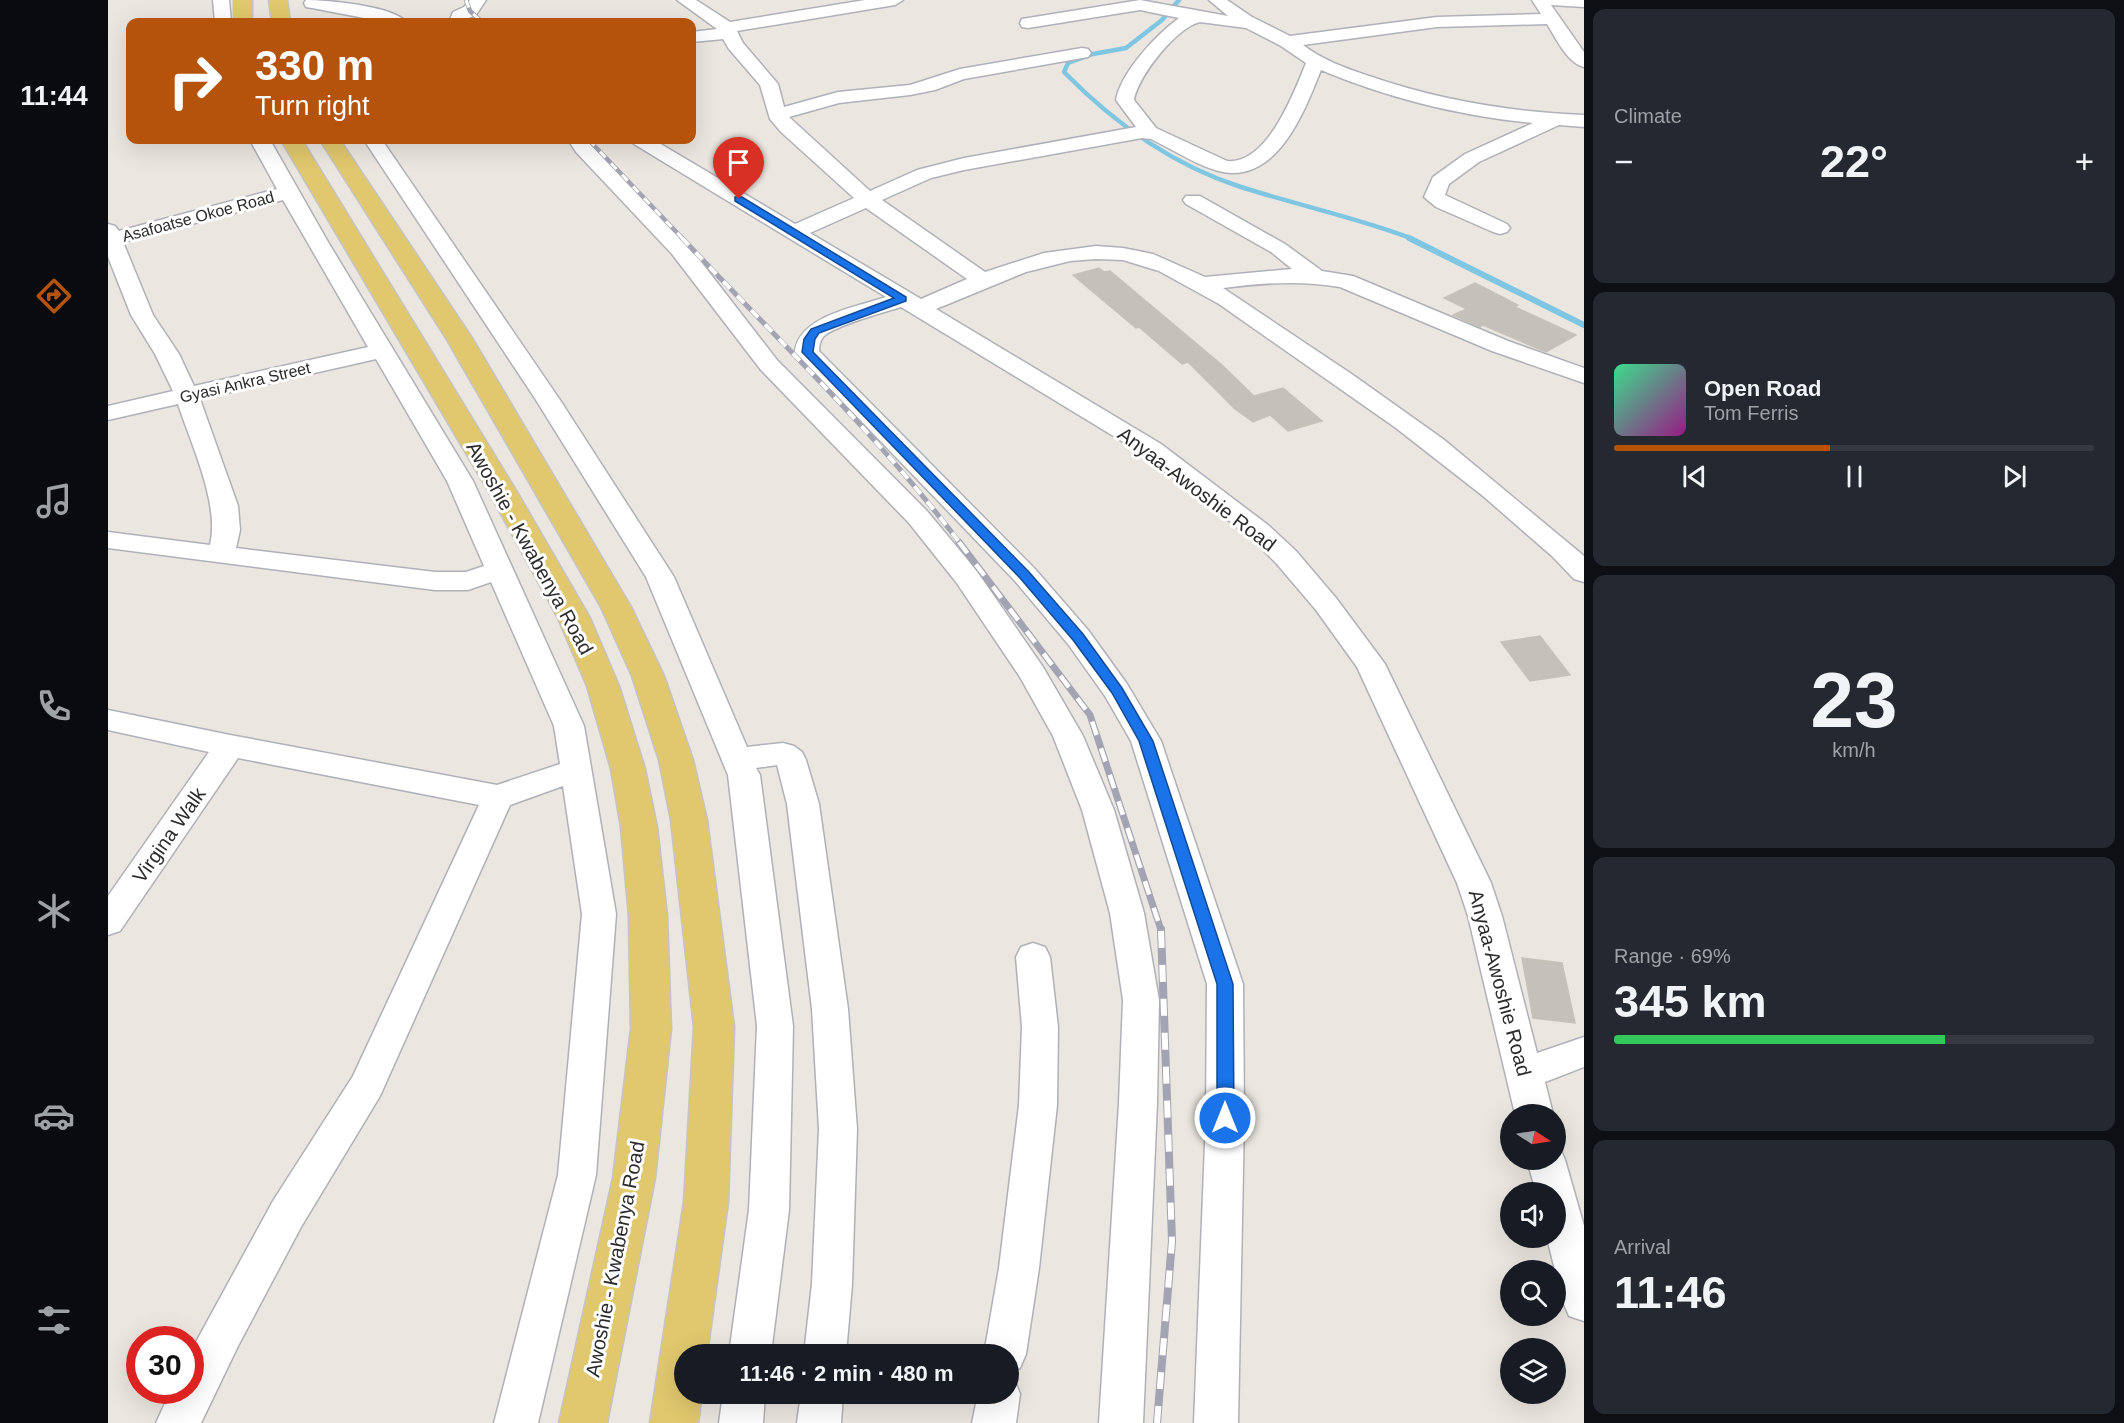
<!DOCTYPE html>
<meta charset="utf-8">
<style>
:root{--surface:#171b24;--page:#242831;--text:#f1f3f6;--muted:#9ea1a6;--line:#363941;--accent:#b45309}
body{margin:0;font-family:Arial,sans-serif;background:var(--page);color:var(--text);height:100vh;display:flex;flex-direction:column;font-size:22px;white-space:nowrap}
*{box-sizing:border-box;margin:0}
p{font-size:20px;color:var(--muted)}
.icon{flex:none;width:33px;height:33px;fill:none;stroke:currentColor;stroke-width:2;stroke-linecap:round;stroke-linejoin:round}
.map{position:relative;flex:1;overflow:hidden}
.panel{display:flex;flex-direction:column;gap:9px;padding:9px;background:#0d0f14;width:540px}
.panel>*{flex:none}
.top-card{position:absolute;left:18px;top:18px;width:570px;height:126px;border-radius:12px;box-shadow:0 6px 24px #0002;background:#b45309;color:#fff;overflow:hidden}
.needle{width:39px;rotate:102deg}
.fabs{position:absolute;left:1392px;top:1104px;display:grid;gap:12px}
.fabs a{display:grid;place-items:center;width:66px;height:66px;border-radius:50%;background:var(--surface);box-shadow:0 6px 24px #0002;font-size:30px}
.speed{position:absolute;left:18px;top:1326px;display:flex;gap:12px;font-size:30px;font-weight:700;text-align:center}
.speed>*{display:grid;place-content:center;width:78px;height:78px;border-radius:50%;background:var(--surface);box-shadow:0 6px 24px #0002;line-height:1}
.speed .limit{border:9px solid #d22;background:#fff;color:#111}
.pin{position:absolute;display:grid;place-items:center;width:51px;height:51px;color:#fff;margin:-62px -26px;border-radius:50% 50% 50% 0;rotate:-45deg;box-shadow:0 0 6px #0007}
.pin .icon{rotate:45deg}
.me{position:absolute;width:66px;margin:-33px;rotate:0deg;stroke-linejoin:round;filter:drop-shadow(0 0 4px #0008)}
.turn{display:flex;align-items:center;gap:21px;height:126px;padding:0 30px;font-size:27px}
.turn .icon{width:78px;height:78px;stroke-width:2.5}
.turn b{display:block;font-size:42px;line-height:51px}
.big{font-size:45px;font-weight:800;line-height:1.1}
.panel .widget{flex:1;display:flex;flex-direction:column;justify-content:center;gap:9px;min-width:0;padding:0 21px;border-radius:12px;background:var(--page)}
.panel .dial{align-items:center;gap:0}
.dial b{font-size:78px;line-height:1}
.song{display:flex;align-items:center;gap:18px}
.cover{width:72px;height:72px;border-radius:9px;background:linear-gradient(135deg,hsl(150 70% 55%),hsl(310 70% 35%))}
.played{height:6px;border-radius:3px;background:linear-gradient(90deg,var(--accent) 45%,var(--line) 45%)}
.keys{display:flex;justify-content:space-around;direction:ltr}
.heat{display:flex;justify-content:space-between;align-items:center;font-size:33px;direction:ltr}
.charge{height:9px;border-radius:4px;background:linear-gradient(90deg,#34c759 69%,var(--line) 0)}
.trip{position:absolute;left:566px;top:1344px;width:345px;height:60px;border-radius:30px;background:var(--surface);box-shadow:0 6px 24px #0002;font-weight:800;line-height:60px;text-align:center}
main{display:flex;flex:1;min-height:0}
.dock{display:flex;flex-direction:column;width:108px;justify-content:space-around;align-items:center;background:#090b0e;color:var(--muted)}
.dock .icon{width:42px;height:42px}
.dock .current{color:var(--accent)}
.dock b{font-size:27px;color:var(--text)}
.map>svg:first-child{display:block}
.lines{fill:none;stroke-linecap:round;stroke-linejoin:round}
.stream-far1{stroke:#7ec6e1;stroke-width:4.5}
.stream{stroke:#7ec6e1;stroke-width:6}
.building{fill:#c4c0ba;stroke:#c7c2b9;stroke-width:1.5}
.minor-casing{stroke:#afb1ba;stroke-width:3}
.major-casing{stroke:#c4c4c4;stroke-width:3}
.minor{fill:#fff;fill-rule:evenodd}
.major{fill:#e1c86e;fill-rule:evenodd}
.rail-far3-casing{stroke:#a2a4b3;stroke-width:4.5}
.rail-far2-casing{stroke:#a2a4b3;stroke-width:5}
.rail-far1-casing{stroke:#a2a4b3;stroke-width:7}
.rail-casing{stroke:#a2a4b3;stroke-width:8}
.rail-far3{stroke:#fff;stroke-width:3;stroke-dasharray:8;stroke-linecap:butt}
.rail-far2{stroke:#fff;stroke-width:4;stroke-dasharray:10;stroke-linecap:butt}
.rail-far1{stroke:#fff;stroke-width:4.5;stroke-dasharray:14;stroke-linecap:butt}
.rail{stroke:#fff;stroke-width:6;stroke-dasharray:17;stroke-linecap:butt}
.route{fill:#1a73e8;stroke:#114b97;stroke-width:1.5}
.labels{text-anchor:middle;stroke-width:6;stroke-linejoin:round;paint-order:stroke}
.far-street-label{font-size:16px;fill:#2b2b2b;stroke:#fff}
.street-label{font-size:20px;fill:#2b2b2b;stroke:#fff}
</style>
<main>
<nav class="dock">
<b>11:44</b>
<svg class="icon current" aria-label="directions" viewBox="0 0 24 24"><path d="M12 3l9 9-9 9-9-9zM9 14v-3h6M13 9l2 2-2 2"/></svg>
<svg class="icon" aria-label="music" viewBox="0 0 24 24"><path d="M9 18V5l10-2v13"/><circle cx="6" cy="18" r="3"/><circle cx="16" cy="16" r="3"/></svg>
<svg class="icon" aria-label="phone" viewBox="0 0 24 24"><path d="M5 4h4l2 5-3 2q2 4 5 5l2-3 5 2v4C11 20 4 13 5 4z"/></svg>
<svg class="icon" aria-label="climate" viewBox="0 0 24 24"><path d="M12 3v18M4 7l16 10M4 17L20 7"/></svg>
<svg class="icon" aria-label="car" viewBox="0 0 24 24"><path d="M5 17H2v-5l4-1 3-4h7l3 4 3 1v5h-3M9 17h6M6 11h13"/><circle cx="7" cy="17" r="2"/><circle cx="17" cy="17" r="2"/></svg>
<svg class="icon" aria-label="filters" viewBox="0 0 24 24"><path d="M4 7h16M4 17h16"/><circle cx="9" cy="7" r="2"/><circle cx="15" cy="17" r="2"/></svg>
</nav>
<div class="map">
<svg width="1476" height="1423" viewBox="0 0 1476 1423">
<rect width="100%" height="100%" fill="#ebe6df"/>
<g class="lines">
<path class="stream-far1" d="M1071,0L1054,20L1018,48L985,54L960,63L956,72C1005,122 1063,164 1130,186C1188,205 1248,217 1305,239"/>
<path class="stream" d="M1301,238L1476,325"/>
</g>
<path class="building" d="M991,268L996,272L1002,271L1114,365L1146,396L1175,388L1214,421L1180,431L1162,415L1145,422L1127,409L1080,362L1074,364L1031,327L1028,328L965,275Z
M1367,283L1410,305L1407,307L1468,335L1438,352L1375,325L1372,327L1345,315L1359,309L1336,298Z
M1432,636L1462,675L1422,681L1393,642Z
M1414,958L1454,963L1467,1023L1425,1018Z"/>
<g class="lines">
<g class="minor-casing">
<path id="minor" d="M105,0H121L123,22H107Z
M198,0C218,0 286,6 298,22H277L204,8L198,7L196,3Z
M362,0H378L368,15L358,19L357,22H341L345,12L356,7Z
M569,0H588L622,22L757,0H795L787,5L629,31L635,43L670,84L676,107L730,92L802,85L852,69L974,48L980,49L983,53L980,57L974,58L856,79L827,90L802,95L731,103L681,117L762,191L809,170L856,158L1028,127L1008,100C1013,72 1048,35 1071,18L1032,10L920,28L914,27L912,23L914,19L1032,0L1120,16L1101,0H1119L1144,17L1182,36L1329,17L1433,14L1424,0H1476V7L1443,5L1476,52V67C1459,63 1448,38 1439,24L1329,27L1195,45C1214,60 1238,68 1261,76C1330,100 1403,112 1476,115V127L1451,125L1371,162L1341,184L1337,195L1399,224L1402,228L1399,232L1392,234L1385,232L1328,207L1316,197L1325,177L1357,154L1425,123C1352,116 1280,98 1213,70C1197,110 1170,182 1115,172C1093,168 1064,149 1043,139L1034,138L856,170L823,178L774,200L877,272L936,253L988,246L1015,248L1045,254L1097,277L1184,269L1163,252L1078,204L1075,200L1078,196H1092L1177,244L1214,271L1245,276L1400,341L1476,368V383L1384,351L1232,287C1192,280 1155,283 1115,288L1245,375L1335,439L1476,556V582L1466,579L1444,556L1375,496L1288,428L1111,304L1051,271L1015,260L988,259L962,261L918,272L828,309L1053,444L1160,525L1188,551L1228,598L1277,664L1383,883L1394,916L1429,1053L1476,1037V1067L1437,1082L1445,1114H1407L1360,916L1349,883L1249,667L1208,610L1168,563L1142,537L1035,454L793,307C777,312 725,326 715,337C712,341 711,346 711,351L927,569L980,630L1019,684L1053,741L1135,984L1136,1118L1130,1423H1086L1098,1118L1099,984L1023,741L997,696L960,644L907,581L687,352C690,316 749,307 778,297L526,144L523,140H546L687,224L746,198L673,132L662,119L652,85L621,49L615,39L584,42V32L609,29ZM1092,22L1138,28L1173,46L1198,63C1186,93 1159,165 1119,161L1048,128L1026,100C1030,76 1068,28 1092,22ZM758,208L859,279L813,299L702,233Z
M142,140H162L220,242L365,481L476,726L508,914L488,1175L430,1423H386L450,1175L474,914L455,786L402,805L272,1096L193,1227L130,1346L93,1423H48L63,1390H82V1353L165,1201L245,1076L371,805L130,758L12,931L0,935V896L101,752L0,730V710L122,735L389,785L452,764L446,726L383,582L360,590H327L0,548V532L102,545C112,504 83,444 70,404L0,420V406L65,391L47,354L23,315L0,257V224L7,226L11,231L169,189ZM175,200L260,347L86,386L71,354L45,315L15,242ZM268,359L339,481L376,566L358,572H327L128,548L132,530L130,506L92,399Z
M256,140H274L452,400L566,577L639,747L675,743L686,746L694,752L698,760L711,804L740,1009L749,1129L744,1284L738,1354H696L704,1284L711,1129L704,1009L679,804L669,765L648,768L652,775L685,1026L681,1210L663,1354H621L641,1210L649,1026L620,775L538,577L428,400Z
M460,140H478L580,245L669,360L819,511L868,570L935,667L975,736L1006,810L1036,913L1051,1000L1049,1103L1035,1423H991L1011,1103L1015,1000L1002,913L974,810L945,736L912,677L848,582L801,523L653,370L564,254L468,152Z
M925,943L937,947L942,957L950,1027L949,1105L931,1268L918,1354L912,1368L900,1373V1354H876L891,1268L911,1105L914,1027L908,957L913,947Z
M1448,1147L1452,1148L1457,1160L1476,1226V1321L1461,1316L1455,1302L1439,1238H1448V1192H1428L1419,1160H1448Z
M900,1377L906,1379L912,1394L908,1423H864L870,1394H900Z
M615,1394H657L655,1423H611Z
M693,1394H735L733,1423H689Z"/>
</g>
<g class="major-casing">
<path id="major" d="M126,0H144V22H126Z
M161,0H179L182,22H164Z
M173,140H194L409,492L482,618L511,686L537,769L549,827L559,916L563,1029L547,1178L499,1423H451L505,1178L523,1029L521,916L513,827L503,769L479,686L450,618L381,492Z
M212,140H232L364,338L523,607L556,676L585,760L599,820L626,1027L620,1202L599,1354H576V1394H594L590,1423H542L576,1202L586,1027L563,820L551,760L524,676L493,607L338,338Z"/>
</g>
<use href="#minor" class="minor"/>
<use href="#major" class="major"/>
<g class="rail-far3-casing">
<path id="rail-far3" d="M358,0L362,11L374,22
M481,140L575,239"/>
</g>
<g class="rail-far2-casing">
<path id="rail-far2" d="M574,238C667,337 770,435 852,543"/>
</g>
<g class="rail-far1-casing">
<path id="rail-far1" d="M851,542L982,715L1053,930"/>
</g>
<g class="rail-casing">
<path id="rail" d="M1049,1423L1064,1241L1053,929"/>
</g>
<use href="#rail-far3" class="rail-far3"/>
<use href="#rail-far2" class="rail-far2"/>
<use href="#rail-far1" class="rail-far1"/>
<use href="#rail" class="rail"/>
</g>
<path class="route" d="M627,197H634L798,297V301L711,333L707,339L705,352L921,572L975,634L1014,688L1045,741L1125,984L1126,1118L1123,1123L1117,1125L1111,1123L1109,1118V984L1031,741L1004,693L965,640L912,578L694,352L696,339L703,329L786,298L627,201Z"/>
<g class="labels">
<g class="far-street-label">
<text transform="translate(90 216) rotate(-15)" y="6">Asafoatse Okoe Road</text>
<text transform="translate(137 382) rotate(-13)" y="6">Gyasi Ankra Street</text>
</g>
<g class="street-label">
<text transform="translate(1089 489) rotate(37)" y="7">Anyaa-Awoshie Road</text>
<text transform="translate(422 548) rotate(61)" y="7">Awoshie - Kwabenya Road</text>
<text transform="translate(61 835) rotate(-55)" y="7">Virgina Walk</text>
<text transform="translate(1392 983) rotate(75)" y="7">Anyaa-Awoshie Road</text>
<text transform="translate(507 1259) rotate(-79)" y="7">Awoshie - Kwabenya Road</text>
</g>
</g>
</svg>
<div class="fabs">
<a><svg class="needle" viewBox="-14 -14 28 28"><path d="M0-13l5 13h-10z" fill="#e53935"/><path d="M0 13l5-13h-10z" fill="#9ea1a6"/></svg></a>
<a><svg class="icon" aria-label="sound" viewBox="0 0 24 24"><path d="M4 9h4l5-4v14l-5-4H4zM17 9q2 3 0 6"/></svg></a>
<a><svg class="icon" aria-label="search" viewBox="0 0 24 24"><circle cx="10" cy="10" r="6"/><path d="M15 15l6 6"/></svg></a>
<a><svg class="icon" aria-label="layers" viewBox="0 0 24 24"><path d="M12 4l9 5-9 5-9-5zM3 14l9 5 9-5"/></svg></a>
</div>
<div class="speed"><div class="limit">30</div></div>
<div class="pin" style="left:631px;top:199px;background:#d93025"><svg class="icon" aria-label="arrive" viewBox="0 0 24 24"><path d="M6 21V4h12l-3 4 3 4H6"/></svg></div>
<svg class="me" style="left:1117px;top:1118px" viewBox="-20 -20 40 40"><circle r="17" fill="#1a73e8" stroke="#fff" stroke-width="3"/><path d="M0-11L8 9 0 5-8 9z" fill="#fff"/></svg>
<div class="trip">11:46 · 2 min · 480 m</div>
<div class="top-card">
<div class="turn"><svg class="icon" aria-label="right" viewBox="0 0 24 24"><path d="M7 20v-9h11M14 6l5 5-5 5"/></svg><div><b>330 m</b>Turn right</div></div>
</div>
</div>
<section class="panel">
<div class="widget"><p>Climate</p>
<div class="heat"><a>−</a><b class="big">22°</b><a>+</a></div>
</div>
<div class="widget">
<div class="song"><i class="cover"></i><div><b>Open Road</b><p>Tom Ferris</p></div></div>
<div class="played"></div>
<div class="keys"><svg class="icon" aria-label="previous" viewBox="0 0 24 24"><path d="M18 5L8 12l10 7zM5 5v14"/></svg><svg class="icon" aria-label="pause" viewBox="0 0 24 24"><path d="M8 5v14M16 5v14"/></svg><svg class="icon" aria-label="next" viewBox="0 0 24 24"><path d="M6 5l10 7-10 7zM19 5v14"/></svg></div>
</div>
<div class="widget dial"><b>23</b><p>km/h</p></div>
<div class="widget"><p>Range · 69%</p><b class="big">345 km</b><div class="charge"></div></div>
<div class="widget"><p>Arrival</p><b class="big">11:46</b></div>
</section>
</main>
